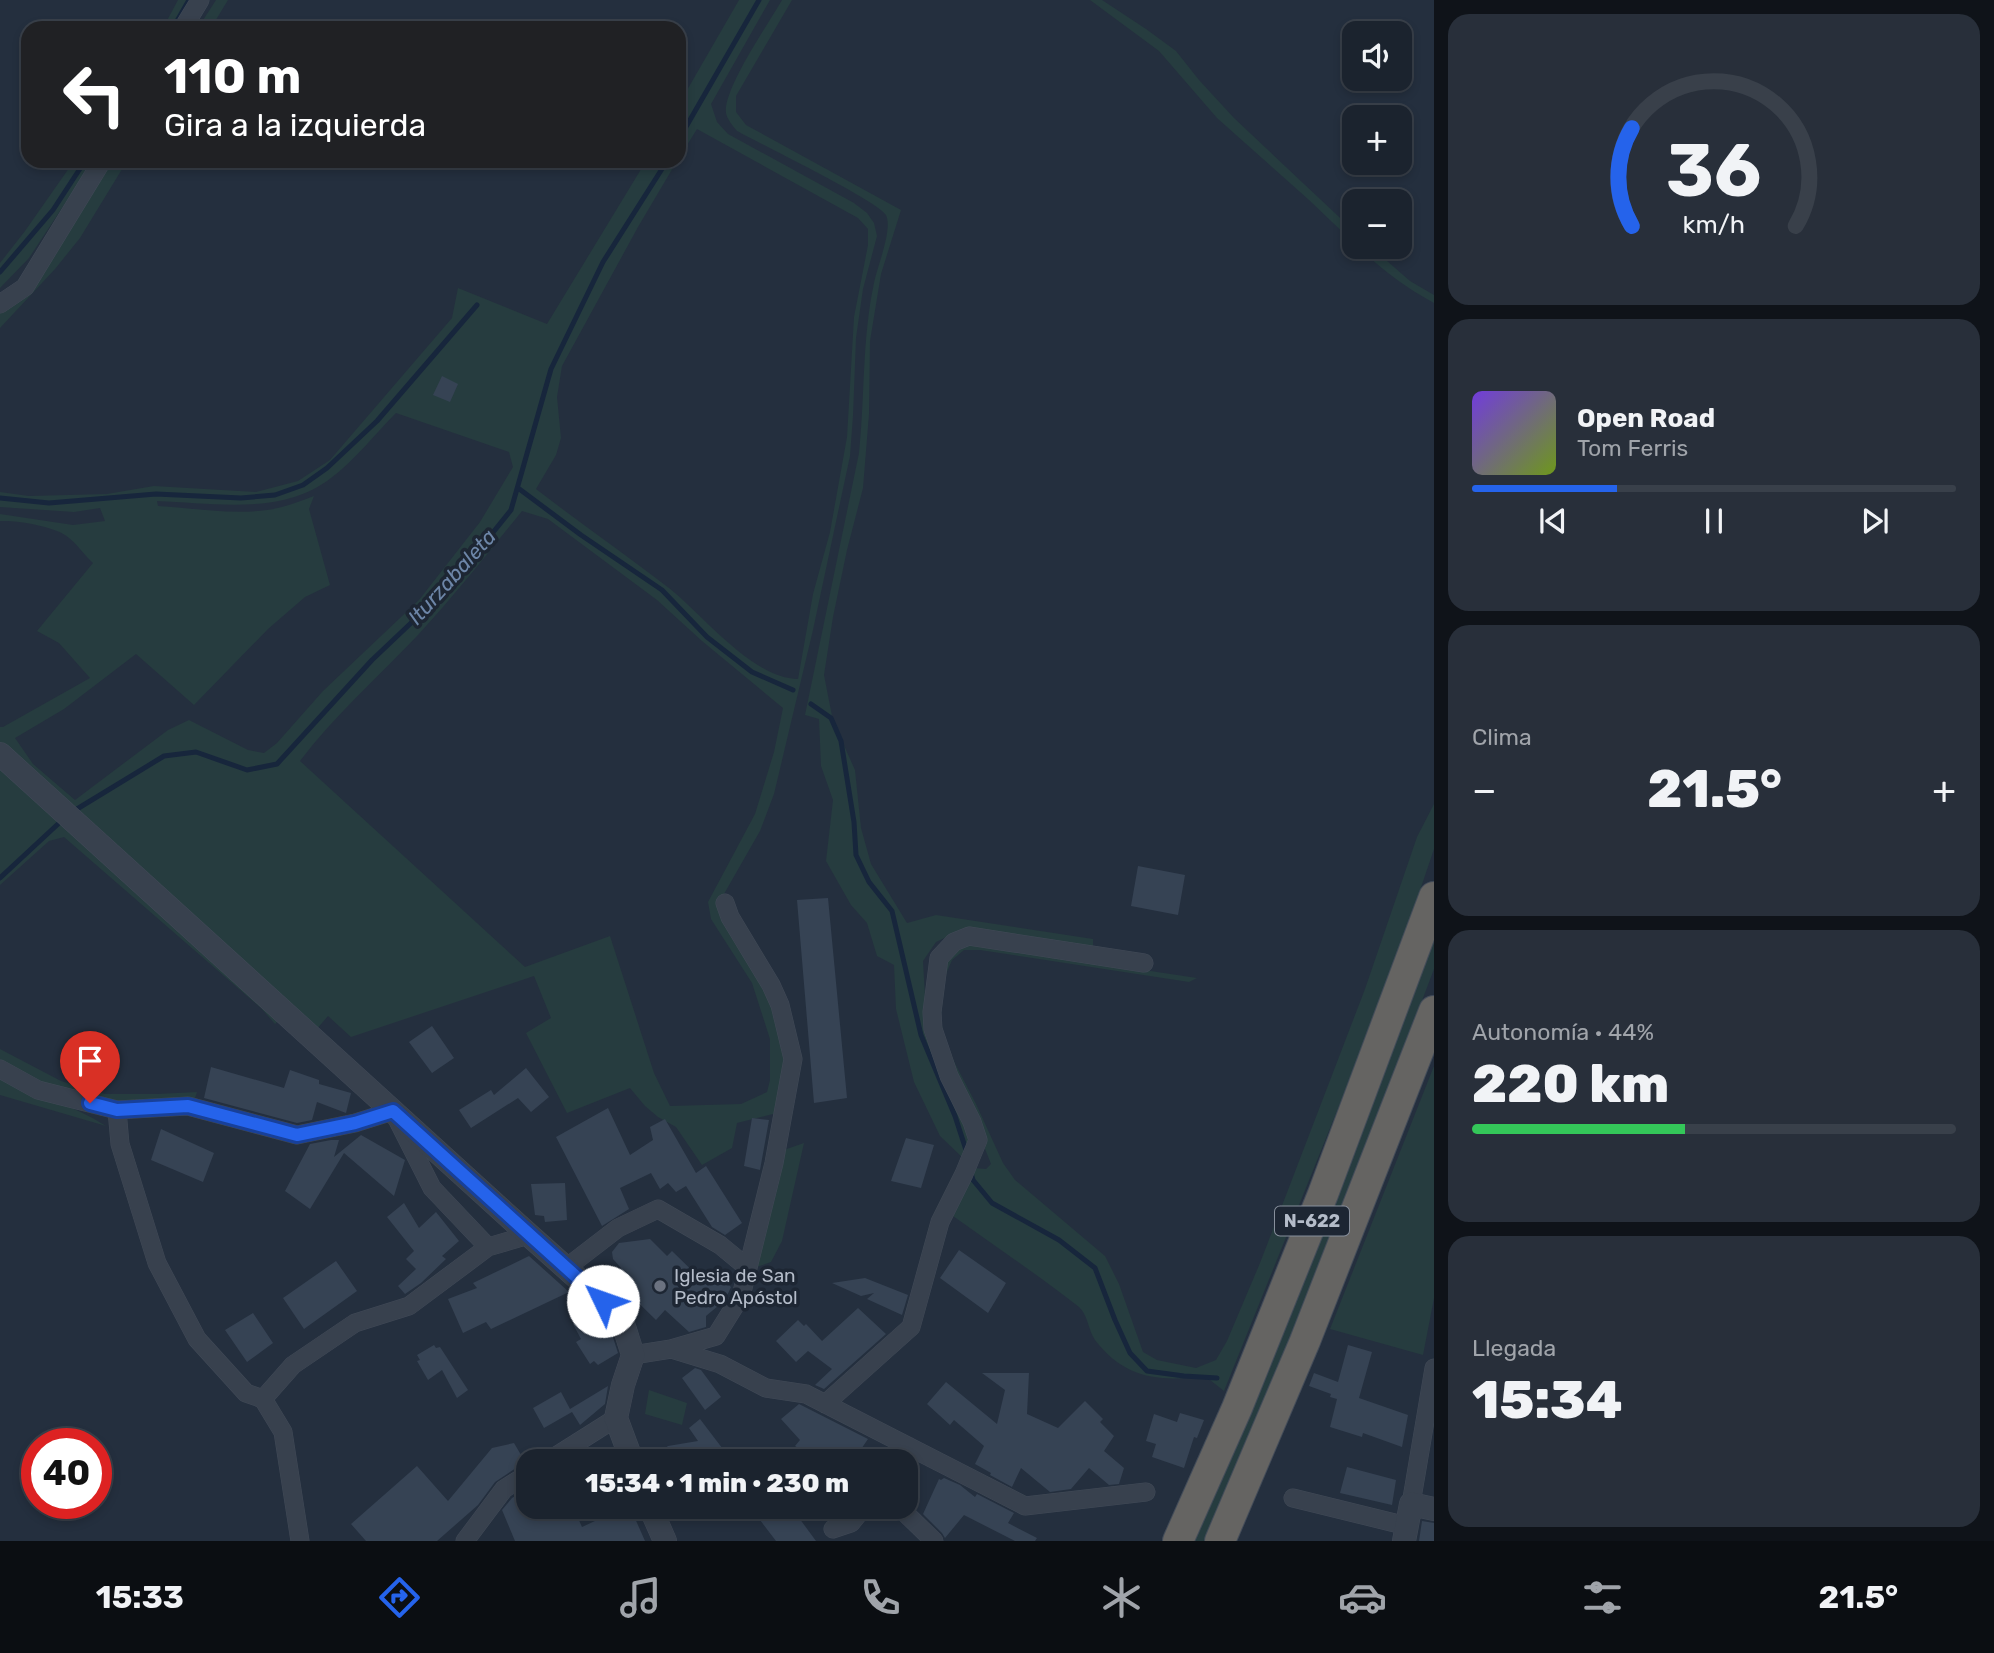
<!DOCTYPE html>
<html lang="es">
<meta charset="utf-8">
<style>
:root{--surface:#1b232e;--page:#282f3a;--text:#f1f3f6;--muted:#a0a4aa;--line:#39404a;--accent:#2563eb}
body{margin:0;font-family:Rubik,sans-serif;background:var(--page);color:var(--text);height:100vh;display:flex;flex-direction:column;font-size:26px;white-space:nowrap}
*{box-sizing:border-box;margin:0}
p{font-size:23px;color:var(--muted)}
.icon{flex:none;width:38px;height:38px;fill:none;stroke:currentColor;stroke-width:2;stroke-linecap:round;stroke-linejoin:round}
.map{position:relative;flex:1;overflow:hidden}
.drawer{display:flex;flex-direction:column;gap:14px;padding:14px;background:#0f1319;width:560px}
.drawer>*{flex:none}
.top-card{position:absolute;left:21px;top:21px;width:665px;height:147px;border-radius:21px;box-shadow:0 4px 10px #0003,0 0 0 2px var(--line);background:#202124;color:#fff;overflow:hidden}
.fabs{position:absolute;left:1342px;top:21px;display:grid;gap:14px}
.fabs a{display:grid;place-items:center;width:70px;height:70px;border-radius:14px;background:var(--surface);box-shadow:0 4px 10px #0003,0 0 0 2px var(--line);font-size:35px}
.speed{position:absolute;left:21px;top:1428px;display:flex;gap:14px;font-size:35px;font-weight:700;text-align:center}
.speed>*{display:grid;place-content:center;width:91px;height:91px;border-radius:50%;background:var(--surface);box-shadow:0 4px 10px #0003,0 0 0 2px var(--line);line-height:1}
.speed .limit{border:10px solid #d22;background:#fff;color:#111}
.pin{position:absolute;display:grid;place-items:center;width:60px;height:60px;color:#fff;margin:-72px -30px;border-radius:50% 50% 50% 0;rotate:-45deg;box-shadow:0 0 7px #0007}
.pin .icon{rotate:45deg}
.me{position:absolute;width:77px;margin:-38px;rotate:312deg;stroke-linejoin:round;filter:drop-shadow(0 0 5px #0008)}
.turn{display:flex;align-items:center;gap:24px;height:147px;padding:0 28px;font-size:32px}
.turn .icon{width:91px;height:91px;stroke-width:2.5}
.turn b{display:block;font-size:49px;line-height:60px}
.big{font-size:52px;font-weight:800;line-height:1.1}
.drawer .card{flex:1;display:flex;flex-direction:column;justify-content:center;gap:10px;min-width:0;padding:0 24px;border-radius:21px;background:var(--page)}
.drawer .dial{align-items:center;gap:0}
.dial svg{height:182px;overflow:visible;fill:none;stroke:var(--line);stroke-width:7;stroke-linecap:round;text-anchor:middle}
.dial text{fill:var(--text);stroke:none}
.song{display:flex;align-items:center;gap:21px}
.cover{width:84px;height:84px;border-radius:10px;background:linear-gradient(135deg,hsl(260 70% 55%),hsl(80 70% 35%))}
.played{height:7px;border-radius:4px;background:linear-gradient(90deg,var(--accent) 30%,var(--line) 30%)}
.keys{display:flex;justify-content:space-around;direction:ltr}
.heat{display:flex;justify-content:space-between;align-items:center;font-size:38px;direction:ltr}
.charge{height:10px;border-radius:5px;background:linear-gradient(90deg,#34c759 44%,var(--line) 0)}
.trip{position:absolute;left:516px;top:1449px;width:402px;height:70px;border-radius:21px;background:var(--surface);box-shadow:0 4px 10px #0003,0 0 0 2px var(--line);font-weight:800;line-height:70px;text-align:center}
.menu{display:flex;height:112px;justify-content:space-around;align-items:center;background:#0b0e12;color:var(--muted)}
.menu .icon{width:49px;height:49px}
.menu .active{color:var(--accent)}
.menu b{font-size:32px;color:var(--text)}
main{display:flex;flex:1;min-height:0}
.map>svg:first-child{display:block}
.green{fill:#263c3f;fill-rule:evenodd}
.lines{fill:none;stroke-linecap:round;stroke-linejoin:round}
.stream{stroke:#17263c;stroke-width:5}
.building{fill:#364354}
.minor-casing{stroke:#414a57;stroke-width:19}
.tertiary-casing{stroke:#414a57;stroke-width:24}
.trunk-casing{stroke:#434c59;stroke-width:32}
.minor{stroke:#38414e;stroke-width:18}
.tertiary{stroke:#38414e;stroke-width:23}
.trunk{stroke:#656462;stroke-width:30}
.route-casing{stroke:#184099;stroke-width:18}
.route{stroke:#2563eb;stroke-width:12}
.worship-dot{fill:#6b7280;stroke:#1d2633;stroke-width:2.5}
.labels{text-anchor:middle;stroke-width:7;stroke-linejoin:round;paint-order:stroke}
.shield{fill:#1d2633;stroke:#878f9c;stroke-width:2}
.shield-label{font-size:18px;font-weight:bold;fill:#b4bcc9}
.poi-label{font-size:19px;fill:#b4bcc9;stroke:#1d2633;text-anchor:start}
.water-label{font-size:21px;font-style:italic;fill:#6d86a8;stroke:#1d2633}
</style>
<main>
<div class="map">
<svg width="1434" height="1541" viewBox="0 0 1434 1541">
<rect width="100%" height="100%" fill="#242f3e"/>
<path class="green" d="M178,0H195L178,28H163Z
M216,0H228L211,28H198Z
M739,0H770L711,104L717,122L728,134L854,203L867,213L874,223L877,236L863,289L856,338L853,416L850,456L813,630L774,794L760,831L720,901L769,989L788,1067L777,1113L737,1123L732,1148L702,1165L676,1127L658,1117L645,1106L630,1088L567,1113L526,1033L551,1018L534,976L351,1037L328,1016L316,1030L0,744V727H3L90,678L59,643L37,631L93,563C84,555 76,542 65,535C52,526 16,520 0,521V514L73,525L105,521L100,508L74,512L0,507V492L29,496L107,494L154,486L256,492L298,481L330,460L452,318L458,288L547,324L646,161H677L638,227L562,366L557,397L561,438L556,455L536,489C580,523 625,554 669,588C702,614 753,679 798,679L813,594L830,532L847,437L854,317L868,245V229L858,218L697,129L679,158V104ZM396,413L509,452L513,467L480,522L419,600L323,691L277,743L264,753L248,750L189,720L168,730L75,800L33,764L15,738L64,709L136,654L194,705L268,629L305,597L330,585L309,509L314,496C298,502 283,508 267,510C234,515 191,508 158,506L157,501C214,503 282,516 331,478C355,460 375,434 396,413ZM522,511L548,519L657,600L702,641L783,708L774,752L755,814L708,902L711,919L752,983L770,1039V1080L767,1092L741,1104L670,1106L654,1073L610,936L525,967L300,761C335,715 378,677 418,635C455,595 488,553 522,511Z
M782,0H792L736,96V112L746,125L901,210L881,274L870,341L869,414L863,488L847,550L833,617L824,675L833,721L855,770L861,828L871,864L907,923L936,915L1093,939V952L953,934L936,942L923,961L927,1031L973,1141L964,1159L940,1136L914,1082L896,1009L894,965L877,956L867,923L851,905L826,861L833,800L821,766L819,719L805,715L859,453C865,396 862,339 874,283C877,267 893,229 886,215C878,201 759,143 737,131C733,126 727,119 726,113C723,89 769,23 782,0Z
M1090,0H1102L1146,29L1176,51L1199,80L1234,118L1354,231V243L1309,200L1217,118L1159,51Z
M74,161H93L29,258L0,288V263L25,231Z
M112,161H127L80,238L55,269L0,328V309L43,268Z
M1358,247H1371L1410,281L1434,295V303C1403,286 1384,271 1358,247Z
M0,764L280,1019L275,1024L261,1008L64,837L49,841L0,885Z
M1434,804V849L1411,917L1341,1101L1224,1391L1205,1376C1159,1382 1125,1379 1095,1340C1088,1330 1088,1315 1079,1307C1038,1275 995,1246 953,1216L974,1168L986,1169L991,1164L937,1028L941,973L955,946L964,943L1197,978L1189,982L980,950H964L952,960L943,981L941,1021L947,1048L976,1104L1003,1163L1015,1180L1105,1256L1119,1284L1143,1352L1157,1360L1196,1368L1216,1360L1227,1341L1260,1263L1365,989L1417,837Z
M1434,934V969L1314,1285L1206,1541H1192Z
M0,1049L61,1081L105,1094H157L197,1092L194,1101L114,1103L40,1083L0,1060Z
M1434,1066V1298L1423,1355L1330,1329Z
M0,1077C35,1094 73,1105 106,1126L0,1095Z
M804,1143L782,1241L771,1262L754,1268L778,1152Z
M649,1390L687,1403L682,1425L645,1414Z"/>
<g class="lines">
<path class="stream" d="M173,28L189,0
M679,139L759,0
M0,272L53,210L85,161
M518,488L581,535L662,590L707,637L752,672L793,690
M0,498L49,503L156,494L241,498L275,495L303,485L327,468L377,421L477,305
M811,704L831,718L841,741L854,822L856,855L869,882L892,911L921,1035L955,1116L967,1153
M77,809L164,756L196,752L247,770L277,764L372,660L449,587L511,510L551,369L603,262L667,161
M0,878L58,824
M971,1173L973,1180L992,1203L1059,1240L1095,1268L1115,1320L1130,1353L1147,1371L1184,1376L1217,1378"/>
</g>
<path class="building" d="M442,376L458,384L450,402L433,395Z
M1138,866L1185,875L1178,915L1131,906Z
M828,898L847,1098L814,1103L797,900Z
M432,1026L454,1058L432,1073L409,1042Z
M211,1067L284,1088L290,1070L319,1080V1084L351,1093L346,1113L317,1102L312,1120L297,1123L204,1098Z
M526,1068L549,1097L531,1112L518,1098L471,1128L459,1110L491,1090L494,1095Z
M608,1108L630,1155L653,1140L650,1127L665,1119L696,1173L706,1166L742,1223L725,1235L712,1227L686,1186L676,1192L668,1183L660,1189L651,1173L620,1188L629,1209L602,1226L556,1137Z
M752,1118L769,1120L760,1170L744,1166Z
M161,1129L214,1153L203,1182L151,1160Z
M361,1135L405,1160L394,1196L344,1153L310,1209L285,1191L310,1144L331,1140H339L334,1157Z
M906,1138L934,1145L921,1188L891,1181Z
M565,1183L567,1220L545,1222L544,1216L535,1215L531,1184Z
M404,1203L419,1228L436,1212L459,1241L442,1256L446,1259L421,1283L405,1294L398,1286L416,1269L406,1259L414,1251L387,1217Z
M650,1239L667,1256L672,1251L708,1286L718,1275L731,1287L725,1300L706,1316V1327L689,1332L665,1310L656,1320L613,1278L621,1268L613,1259L612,1252L619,1243Z
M959,1250L1006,1283L988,1313L940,1278Z
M529,1256L569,1292L491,1329L486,1322L463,1333L448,1299L477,1288L473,1283Z
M336,1261L357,1291L304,1329L283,1298Z
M865,1278L908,1295L902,1315L867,1299L874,1293L861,1296L832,1283Z
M858,1308L886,1334L824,1389L815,1385L832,1369L808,1351L796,1362L776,1341L798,1320L804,1326L806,1324L822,1341Z
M594,1312L609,1325L618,1353L598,1365L594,1361L590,1364L576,1342L581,1339L573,1324Z
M253,1313L273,1343L247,1362L225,1330Z
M434,1345L436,1348L440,1347L468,1390L457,1398L442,1370L428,1380L417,1361L420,1360L417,1355Z
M1348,1345L1372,1352L1359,1398L1408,1415L1402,1447L1363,1433L1362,1437L1330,1427L1337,1399L1330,1397L1331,1394L1309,1386L1314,1373L1338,1382Z
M695,1368L701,1370L721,1397L705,1410L682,1378Z
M982,1373H1029L1027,1414L1058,1428L1085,1401L1103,1419L1100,1422L1114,1436L1104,1451L1124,1468L1119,1484L1109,1485L1089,1468L1071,1489L1050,1492L1021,1468L1012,1487L990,1475L991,1473L975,1464L984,1446L954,1420L950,1425L927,1404L946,1382L997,1424L1005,1390Z
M608,1386L605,1404L580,1425L572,1412L544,1428L533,1408L561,1392L570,1409Z
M799,1404L868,1439L853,1461H818L795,1446L800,1440L781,1419Z
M1180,1413L1204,1420L1197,1438L1194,1437L1184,1468L1152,1457L1156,1444L1146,1441L1154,1414L1177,1422Z
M700,1419L732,1461H648L668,1446L698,1441L689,1428Z
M514,1443L524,1460L519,1466L495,1482L478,1505L437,1541H366L351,1524L417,1466L448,1501L492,1448Z
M1347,1467L1396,1480L1392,1505L1340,1493Z
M944,1478L960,1485L975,1497L977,1494L1014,1513L1008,1523L1037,1538L1035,1541H1015L964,1515L945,1538L942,1533L923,1514L939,1479L941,1480Z
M523,1491L528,1507H573L582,1527L625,1507H630L645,1541H515L502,1510L512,1498Z
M750,1507H791L816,1541H776Z
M1422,1521L1434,1523V1541H1419Z"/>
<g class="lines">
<g class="minor-casing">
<path id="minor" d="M183,28L200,0
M0,304L25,287L102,161
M0,1069L38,1090L117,1110L188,1106L297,1135L355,1123L393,1111L432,1188L488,1247L529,1235
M117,1110L120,1144L157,1263L197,1339L246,1393L263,1399L283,1432L300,1541
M566,1268L618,1228L658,1209L720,1245L748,1268
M671,1349L720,1364L766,1388L806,1394L1025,1506L1146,1492
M633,1355L671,1349L716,1336L741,1296L774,1163L793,1059L780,1005L771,985L730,917L725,903
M263,1399L293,1365L355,1323L409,1306L488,1247
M825,1404L911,1327L940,1222L964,1174L978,1140L972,1122L949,1076L933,1029L932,1012L939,958L954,942L969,936L1144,963
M548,1461L616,1418
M898,1461L908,1446
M1293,1498L1407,1526
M1411,1504L1434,1368
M899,1507L934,1541
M833,1529L851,1523L864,1507
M465,1541L504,1489L528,1474"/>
</g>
<g class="tertiary-casing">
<path id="tertiary" d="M0,754L529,1235L621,1317L633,1355L623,1385L616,1418L632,1461
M650,1507L665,1541
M1404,1541L1411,1504L1434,1509"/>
</g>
<g class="trunk-casing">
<path id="trunk" d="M1178,1541L1237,1408L1323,1194L1434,897
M1220,1541L1305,1341L1434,1011"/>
</g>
<use href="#minor" class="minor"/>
<use href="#tertiary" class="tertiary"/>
<use href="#trunk" class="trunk"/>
</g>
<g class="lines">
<g class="route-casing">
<path id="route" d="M90,1103L117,1110L188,1106L297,1135L355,1123L393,1111L603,1301"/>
</g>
<use href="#route" class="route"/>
</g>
<circle class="worship-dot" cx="660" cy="1286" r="7"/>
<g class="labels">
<rect class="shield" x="1275" y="1206.5" width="74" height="29" rx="5"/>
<g class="shield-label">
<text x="1312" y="1227">N-622</text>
</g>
<g class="poi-label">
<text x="674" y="1282">Iglesia de San<tspan x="674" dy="22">Pedro Apóstol</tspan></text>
</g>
<g class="water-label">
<text transform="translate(452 577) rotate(-48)" y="7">Iturzabaleta</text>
</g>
</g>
</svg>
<div class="fabs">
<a><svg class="icon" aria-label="sound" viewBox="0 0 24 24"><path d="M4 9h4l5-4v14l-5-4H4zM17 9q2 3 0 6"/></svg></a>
<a>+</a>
<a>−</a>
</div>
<div class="speed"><div class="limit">40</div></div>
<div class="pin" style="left:90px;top:1103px;background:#d93025"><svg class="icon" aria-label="arrive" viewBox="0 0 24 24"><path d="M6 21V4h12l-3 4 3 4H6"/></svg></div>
<svg class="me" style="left:603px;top:1301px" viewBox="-20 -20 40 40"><circle r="19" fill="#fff"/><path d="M0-13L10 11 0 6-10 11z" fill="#2563eb"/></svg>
<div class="trip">15:34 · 1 min · 230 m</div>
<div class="top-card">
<div class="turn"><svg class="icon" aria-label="left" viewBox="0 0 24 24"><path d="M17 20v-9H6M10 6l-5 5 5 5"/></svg><div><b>110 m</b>Gira a la izquierda</div></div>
</div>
</div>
<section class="drawer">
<div class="card dial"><svg viewBox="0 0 100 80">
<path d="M14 69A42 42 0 1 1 86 69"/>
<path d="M14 69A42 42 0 0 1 14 26" stroke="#2563eb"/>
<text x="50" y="56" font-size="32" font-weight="700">36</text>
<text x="50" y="72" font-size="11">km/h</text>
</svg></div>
<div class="card">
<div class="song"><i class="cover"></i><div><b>Open Road</b><p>Tom Ferris</p></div></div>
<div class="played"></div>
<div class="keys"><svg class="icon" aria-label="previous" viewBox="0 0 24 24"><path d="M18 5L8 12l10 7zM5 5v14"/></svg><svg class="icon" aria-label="pause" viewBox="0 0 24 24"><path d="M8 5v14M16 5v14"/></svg><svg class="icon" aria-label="next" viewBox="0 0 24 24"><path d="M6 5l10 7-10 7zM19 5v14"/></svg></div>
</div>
<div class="card"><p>Clima</p>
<div class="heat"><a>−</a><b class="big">21.5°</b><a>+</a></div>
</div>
<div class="card"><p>Autonomía · 44%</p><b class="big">220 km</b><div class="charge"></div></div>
<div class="card"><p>Llegada</p><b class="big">15:34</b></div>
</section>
</main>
<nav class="menu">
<b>15:33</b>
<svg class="icon active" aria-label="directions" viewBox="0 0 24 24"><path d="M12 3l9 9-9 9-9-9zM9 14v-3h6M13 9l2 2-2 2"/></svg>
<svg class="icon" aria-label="music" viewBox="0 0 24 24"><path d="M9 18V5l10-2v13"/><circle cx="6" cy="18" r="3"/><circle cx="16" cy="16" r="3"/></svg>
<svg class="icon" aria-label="phone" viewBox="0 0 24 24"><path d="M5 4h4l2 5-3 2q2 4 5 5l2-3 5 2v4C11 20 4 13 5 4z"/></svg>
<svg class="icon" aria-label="climate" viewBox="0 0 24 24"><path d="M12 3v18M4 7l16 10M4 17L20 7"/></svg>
<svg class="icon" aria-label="car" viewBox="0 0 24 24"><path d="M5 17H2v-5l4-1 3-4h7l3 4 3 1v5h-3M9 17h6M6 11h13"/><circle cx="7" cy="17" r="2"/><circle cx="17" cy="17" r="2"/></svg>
<svg class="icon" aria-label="filters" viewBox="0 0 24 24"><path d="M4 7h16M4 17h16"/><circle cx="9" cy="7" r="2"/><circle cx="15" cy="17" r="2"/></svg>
<b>21.5°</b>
</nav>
